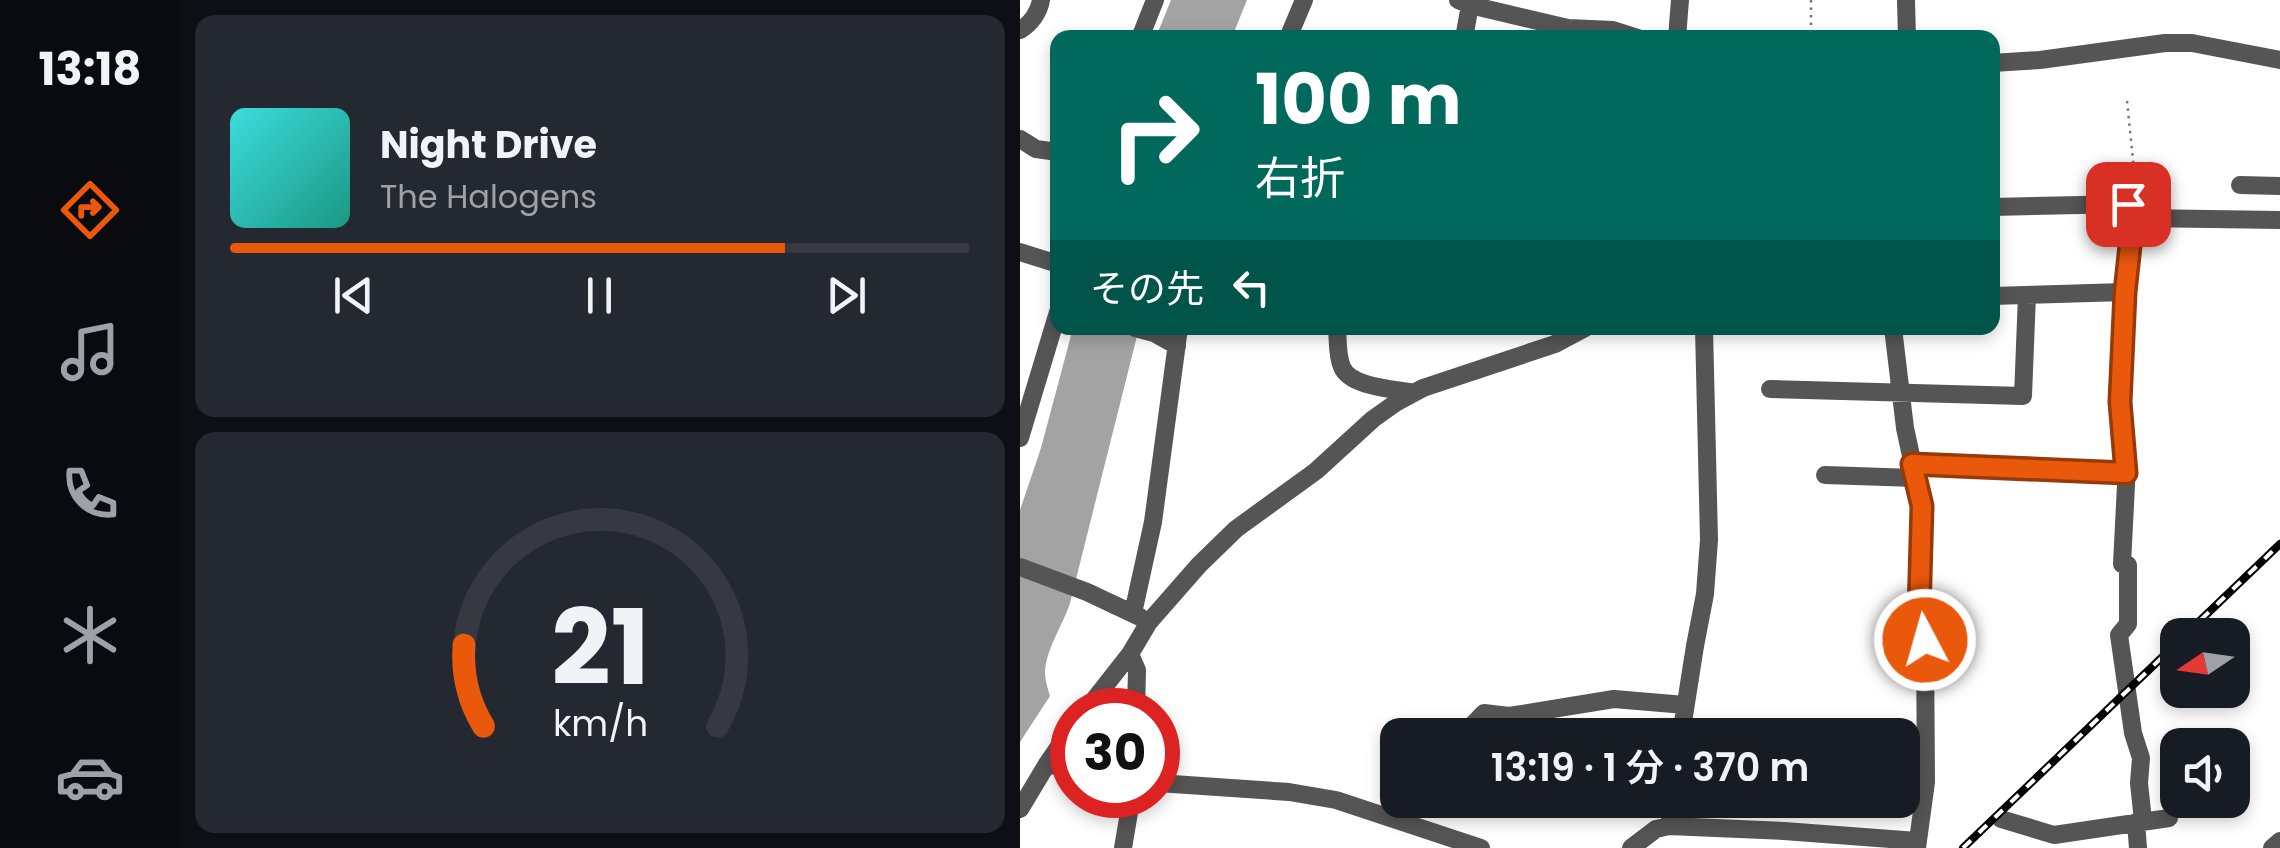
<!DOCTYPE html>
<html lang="ja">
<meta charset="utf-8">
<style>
:root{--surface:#171b24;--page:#242831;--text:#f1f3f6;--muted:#9ea1a6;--line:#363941;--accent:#ea580c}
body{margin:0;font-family:Poppins,"Noto Sans JP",sans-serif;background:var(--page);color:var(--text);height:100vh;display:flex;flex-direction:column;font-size:38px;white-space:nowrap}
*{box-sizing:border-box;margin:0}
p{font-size:32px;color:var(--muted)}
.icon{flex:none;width:55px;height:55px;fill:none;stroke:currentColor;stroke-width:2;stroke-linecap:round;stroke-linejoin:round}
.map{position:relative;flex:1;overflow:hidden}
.side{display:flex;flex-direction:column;gap:15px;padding:15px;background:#0d0f14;width:840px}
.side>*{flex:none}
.guide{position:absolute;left:30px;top:30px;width:950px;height:305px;border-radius:20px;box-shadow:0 5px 15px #0003;background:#00695c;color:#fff;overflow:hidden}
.needle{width:65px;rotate:257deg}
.controls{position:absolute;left:1140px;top:618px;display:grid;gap:20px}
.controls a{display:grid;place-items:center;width:90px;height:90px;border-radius:20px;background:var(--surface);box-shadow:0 5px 15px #0003;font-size:50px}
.speed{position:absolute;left:30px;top:688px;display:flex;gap:20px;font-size:50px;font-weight:700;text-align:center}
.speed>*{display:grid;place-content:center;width:130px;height:130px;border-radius:50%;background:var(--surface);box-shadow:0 5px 15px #0003;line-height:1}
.speed .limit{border:15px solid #d22;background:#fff;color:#111}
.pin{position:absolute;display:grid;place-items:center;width:85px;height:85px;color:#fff;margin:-42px;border-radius:20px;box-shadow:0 5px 15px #0006}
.me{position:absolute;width:110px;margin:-55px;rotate:354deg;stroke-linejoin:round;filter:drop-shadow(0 0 8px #0008)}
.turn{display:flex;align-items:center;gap:35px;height:210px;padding:0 40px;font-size:45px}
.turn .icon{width:130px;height:130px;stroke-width:2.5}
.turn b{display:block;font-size:70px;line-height:85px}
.then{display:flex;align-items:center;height:95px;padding:0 40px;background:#0003;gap:20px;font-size:38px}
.side .tile{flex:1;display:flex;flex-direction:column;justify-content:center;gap:15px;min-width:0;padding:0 35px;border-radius:20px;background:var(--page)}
.side .dial{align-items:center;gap:0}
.dial svg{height:260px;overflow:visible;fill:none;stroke:var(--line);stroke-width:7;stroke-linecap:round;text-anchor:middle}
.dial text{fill:var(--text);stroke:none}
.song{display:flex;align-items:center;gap:30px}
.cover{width:120px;height:120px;border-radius:15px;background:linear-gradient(135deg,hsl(180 70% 55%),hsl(170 70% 35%))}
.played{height:10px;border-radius:5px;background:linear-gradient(90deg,var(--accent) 75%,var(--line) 75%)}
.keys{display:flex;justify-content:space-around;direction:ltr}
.trip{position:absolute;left:360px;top:718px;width:540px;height:100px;border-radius:20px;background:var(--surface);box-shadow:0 5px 15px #0003;font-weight:600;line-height:100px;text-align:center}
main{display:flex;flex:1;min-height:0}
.dock{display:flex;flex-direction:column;width:180px;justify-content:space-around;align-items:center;background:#090b0e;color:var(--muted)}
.dock .icon{width:70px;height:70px}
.dock .active{color:var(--accent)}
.dock b{font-size:45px;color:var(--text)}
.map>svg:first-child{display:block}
.water{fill:#a3a3a3}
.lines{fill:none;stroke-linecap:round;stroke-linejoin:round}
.path{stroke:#777;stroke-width:2.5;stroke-dasharray:2.5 5;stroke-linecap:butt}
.minor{stroke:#555;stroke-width:18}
.rail-casing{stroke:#000;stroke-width:8}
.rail{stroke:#fff;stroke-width:4;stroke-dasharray:11;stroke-linecap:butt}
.route-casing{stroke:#983908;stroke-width:25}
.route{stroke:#ea580c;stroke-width:18}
</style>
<main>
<nav class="dock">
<b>13:18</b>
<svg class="icon active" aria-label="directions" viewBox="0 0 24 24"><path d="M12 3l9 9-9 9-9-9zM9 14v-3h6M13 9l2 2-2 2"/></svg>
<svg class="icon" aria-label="music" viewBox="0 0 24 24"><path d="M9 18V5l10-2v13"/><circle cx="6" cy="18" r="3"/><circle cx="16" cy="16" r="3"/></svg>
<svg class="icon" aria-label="phone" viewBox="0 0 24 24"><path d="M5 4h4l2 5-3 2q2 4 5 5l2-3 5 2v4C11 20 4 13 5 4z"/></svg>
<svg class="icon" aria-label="climate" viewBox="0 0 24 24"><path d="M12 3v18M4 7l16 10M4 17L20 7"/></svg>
<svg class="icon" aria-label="car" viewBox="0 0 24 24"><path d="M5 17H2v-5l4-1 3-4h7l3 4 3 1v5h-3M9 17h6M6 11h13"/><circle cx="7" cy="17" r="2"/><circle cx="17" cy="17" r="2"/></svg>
</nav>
<section class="side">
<div class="tile">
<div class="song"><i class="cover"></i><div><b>Night Drive</b><p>The Halogens</p></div></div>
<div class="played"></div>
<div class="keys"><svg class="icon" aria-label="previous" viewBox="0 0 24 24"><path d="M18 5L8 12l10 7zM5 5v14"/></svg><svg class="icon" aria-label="pause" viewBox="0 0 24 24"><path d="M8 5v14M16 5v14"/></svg><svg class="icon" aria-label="next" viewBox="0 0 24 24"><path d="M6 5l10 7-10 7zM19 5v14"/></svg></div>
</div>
<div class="tile dial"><svg viewBox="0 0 100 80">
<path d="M14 69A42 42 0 1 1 86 69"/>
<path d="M14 69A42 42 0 0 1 8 44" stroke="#ea580c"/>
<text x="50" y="56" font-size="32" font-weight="700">21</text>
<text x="50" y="72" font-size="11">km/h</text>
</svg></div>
</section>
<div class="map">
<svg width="1260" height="848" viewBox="0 0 1260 848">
<rect width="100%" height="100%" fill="#fff"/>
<path class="water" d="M151,0H227L212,37H136Z
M53,328H119L50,603C43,625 26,649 25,672C25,680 28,689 30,696L0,742V510L21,448Z"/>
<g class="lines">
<path class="path" d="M791,0V38
M1107,101L1116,189"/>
<path class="minor" d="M438,0L450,5L548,28L593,30L618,38
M886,0L887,38
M0,30C11,24 19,12 21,0
M120,38L135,0
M268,38L284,0
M444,38L450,5
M657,38L660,0
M972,63L1020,60L1145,43H1172L1260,60
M0,139L16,149L38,152
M1220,185L1260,186
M972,207L1108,204L1115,205L1116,214L1119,218L1260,220
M1116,214L1113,219L1105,292L1101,402L1107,465L1102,564L1108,565V624L1099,635L1113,733L1121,758L1119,783L1123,821
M0,252L38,264
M972,296L1105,292
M115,328L134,333L157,346
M317,328C318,340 317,356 322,367C330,387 374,389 394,393
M873,328L885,428L902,507L899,614L905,640L906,782L897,848
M750,389L1003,396L1007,295
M0,438L38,312
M892,464L1106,473
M805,475L895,478
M0,567L67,592L120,617
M113,613L133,522L159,328
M110,654L117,670L116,710
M66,710L110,654L129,622L179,565L216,529L296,471L353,419L377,402L403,388L535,344L565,328
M443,735L464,713L489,716L594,699L665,705
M661,735L675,646L685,594L689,540L684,328
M27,764L52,769
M138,783L269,792L316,800L461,848
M0,809L27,764L52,728
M981,819L1034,835L1149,818
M383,821L395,800
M1116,822L1118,848
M649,826L653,800
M103,848L112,795
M611,848L636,829L649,826L764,831L897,841
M1252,848L1260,841"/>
<g class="rail-casing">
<path id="rail" d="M1165,635L1260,544
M943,848L1158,642"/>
</g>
<use href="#rail" class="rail"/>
</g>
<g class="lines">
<g class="route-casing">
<path id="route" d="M905,640L899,614L902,506L892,464L1106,473L1100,402L1105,292L1113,218L1116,214L1115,205L1108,204"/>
</g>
<use href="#route" class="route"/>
</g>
</svg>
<div class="controls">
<a><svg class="needle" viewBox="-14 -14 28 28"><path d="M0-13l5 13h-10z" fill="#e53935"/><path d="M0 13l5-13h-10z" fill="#9ea1a6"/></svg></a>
<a><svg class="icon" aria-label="sound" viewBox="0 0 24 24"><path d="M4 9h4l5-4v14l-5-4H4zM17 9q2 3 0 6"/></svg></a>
</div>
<div class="speed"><div class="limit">30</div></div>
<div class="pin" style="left:1108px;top:204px;background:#d93025"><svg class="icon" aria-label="arrive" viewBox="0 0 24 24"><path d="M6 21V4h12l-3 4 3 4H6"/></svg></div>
<svg class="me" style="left:905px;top:640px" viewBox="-20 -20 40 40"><circle r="17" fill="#ea580c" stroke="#fff" stroke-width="3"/><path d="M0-11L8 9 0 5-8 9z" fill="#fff"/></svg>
<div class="trip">13:19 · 1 分 · 370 m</div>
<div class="guide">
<div class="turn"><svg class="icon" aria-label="right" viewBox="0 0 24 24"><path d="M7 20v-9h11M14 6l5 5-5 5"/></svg><div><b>100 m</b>右折</div></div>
<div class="then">その先<svg class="icon" aria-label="left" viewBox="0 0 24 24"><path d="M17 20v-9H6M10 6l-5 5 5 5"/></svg></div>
</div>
</div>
</main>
